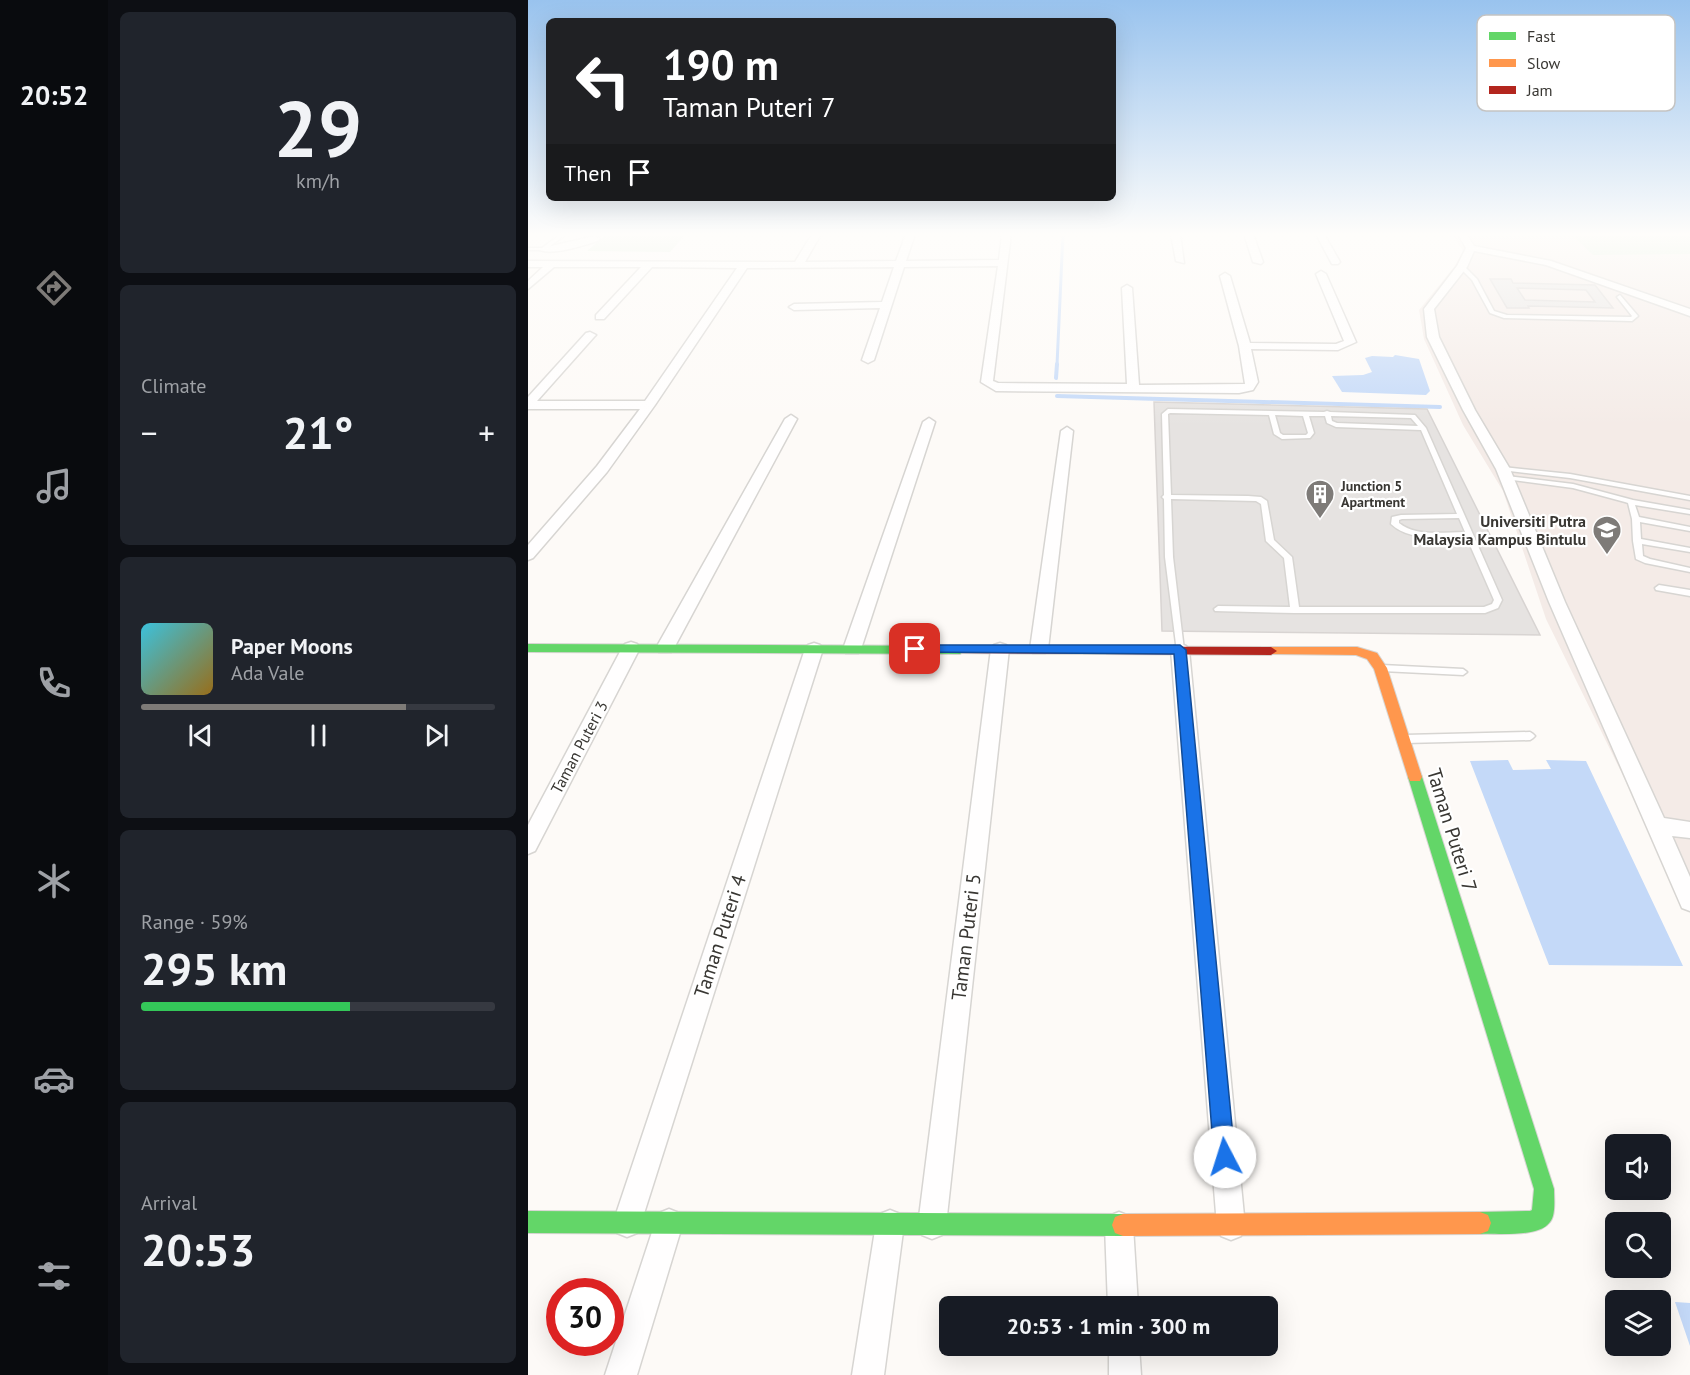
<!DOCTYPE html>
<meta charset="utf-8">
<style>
:root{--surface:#171b24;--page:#20242c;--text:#f1f3f6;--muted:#9ea1a6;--line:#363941;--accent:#7e7b78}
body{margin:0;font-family:"PT Sans",sans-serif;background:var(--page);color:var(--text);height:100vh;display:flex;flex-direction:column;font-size:22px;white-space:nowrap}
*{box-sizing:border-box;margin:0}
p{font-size:20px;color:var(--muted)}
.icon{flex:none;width:33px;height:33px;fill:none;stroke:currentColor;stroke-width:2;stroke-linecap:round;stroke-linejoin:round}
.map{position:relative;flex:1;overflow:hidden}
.sheet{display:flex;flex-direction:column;gap:12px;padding:12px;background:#0d0f14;width:420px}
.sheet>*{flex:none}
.guide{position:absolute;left:18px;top:18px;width:570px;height:183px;border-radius:9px;box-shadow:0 6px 24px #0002;background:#202124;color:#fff;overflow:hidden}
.fabs{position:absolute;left:1077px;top:1134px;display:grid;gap:12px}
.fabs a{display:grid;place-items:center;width:66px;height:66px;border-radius:9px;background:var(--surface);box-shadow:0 6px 24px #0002;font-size:30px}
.speed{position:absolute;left:18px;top:1278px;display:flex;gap:12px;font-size:30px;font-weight:700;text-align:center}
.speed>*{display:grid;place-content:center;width:78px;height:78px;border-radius:50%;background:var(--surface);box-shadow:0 6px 24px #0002;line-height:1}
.speed .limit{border:9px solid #d22;background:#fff;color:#111}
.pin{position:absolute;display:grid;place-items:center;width:51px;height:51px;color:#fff;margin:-26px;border-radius:12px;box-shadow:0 3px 9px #0006}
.me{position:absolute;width:66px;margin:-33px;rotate:355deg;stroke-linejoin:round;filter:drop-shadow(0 0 4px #0008)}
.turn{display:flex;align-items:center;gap:21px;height:126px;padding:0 18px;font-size:27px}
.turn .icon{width:78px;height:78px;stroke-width:2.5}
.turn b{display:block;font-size:42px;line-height:51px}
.then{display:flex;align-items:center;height:57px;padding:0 18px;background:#0003;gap:12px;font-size:22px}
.big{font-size:45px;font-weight:600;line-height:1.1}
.sheet .tile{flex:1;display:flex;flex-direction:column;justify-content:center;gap:9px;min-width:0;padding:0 21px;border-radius:9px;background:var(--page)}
.sheet .dial{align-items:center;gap:0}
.dial b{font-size:78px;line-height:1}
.song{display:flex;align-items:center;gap:18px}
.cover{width:72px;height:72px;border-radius:9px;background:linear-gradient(135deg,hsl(190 70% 55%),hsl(40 70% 35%))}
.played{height:6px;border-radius:3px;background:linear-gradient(90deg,var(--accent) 75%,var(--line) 75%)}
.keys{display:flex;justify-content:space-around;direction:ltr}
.heat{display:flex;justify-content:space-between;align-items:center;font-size:33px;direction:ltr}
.charge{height:9px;border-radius:4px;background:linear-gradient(90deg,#34c759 59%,var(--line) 0)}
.trip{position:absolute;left:411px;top:1296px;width:339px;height:60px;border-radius:9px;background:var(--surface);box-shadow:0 6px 24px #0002;font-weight:600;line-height:60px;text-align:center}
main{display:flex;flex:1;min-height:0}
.dock{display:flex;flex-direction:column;width:108px;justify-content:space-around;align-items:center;background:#090b0e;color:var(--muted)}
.dock .icon{width:42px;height:42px}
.dock .current{color:var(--accent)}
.dock b{font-size:27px;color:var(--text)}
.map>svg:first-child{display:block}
.education{fill:#f4ebe7}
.green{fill:#d5ead2}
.water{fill:#c4d9f8}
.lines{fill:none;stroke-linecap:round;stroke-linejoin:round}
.stream-far1{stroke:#c4d9f8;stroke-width:3}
.stream{stroke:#c4d9f8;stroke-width:4}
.building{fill:#e6e3e1;stroke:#d8d4d2;stroke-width:1.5;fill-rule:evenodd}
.lane-casing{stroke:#d7d5d2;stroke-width:3}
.street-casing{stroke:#d7d5d2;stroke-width:3}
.fast-casing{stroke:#d7d5d2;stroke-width:2}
.slow-casing{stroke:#d7d5d2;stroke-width:2}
.jam-casing{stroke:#d7d5d2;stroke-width:2}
.lane{fill:#fffefe;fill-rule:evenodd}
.street{fill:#fffefe;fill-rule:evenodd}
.fast{fill:#63d668;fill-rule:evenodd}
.slow{fill:#ff974d;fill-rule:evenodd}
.jam{fill:#b3261e;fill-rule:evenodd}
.route{fill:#1a73e8;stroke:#114b97;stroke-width:1.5}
.labels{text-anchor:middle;stroke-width:4.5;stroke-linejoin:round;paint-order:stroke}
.far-poi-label{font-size:14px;font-weight:bold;fill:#393733;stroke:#fff;text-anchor:start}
.poi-label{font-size:16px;font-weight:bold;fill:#393733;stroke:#fff;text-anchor:end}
.street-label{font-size:16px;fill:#393733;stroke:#fff}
.near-street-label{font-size:20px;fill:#393733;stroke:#fff}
.key{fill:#fff;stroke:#c4c3c2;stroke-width:1.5}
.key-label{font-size:16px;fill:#393733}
</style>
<main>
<nav class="dock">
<b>20:52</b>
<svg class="icon current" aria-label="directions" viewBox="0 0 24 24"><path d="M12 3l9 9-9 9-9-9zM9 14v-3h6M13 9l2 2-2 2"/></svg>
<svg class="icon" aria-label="music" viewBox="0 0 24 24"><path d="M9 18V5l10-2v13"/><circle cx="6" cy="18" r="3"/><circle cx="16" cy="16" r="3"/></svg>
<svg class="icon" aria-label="phone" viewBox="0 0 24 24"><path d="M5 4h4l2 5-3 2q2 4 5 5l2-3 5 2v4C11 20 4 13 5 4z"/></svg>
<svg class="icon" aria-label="climate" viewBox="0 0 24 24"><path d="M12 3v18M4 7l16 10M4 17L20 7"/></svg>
<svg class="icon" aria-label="car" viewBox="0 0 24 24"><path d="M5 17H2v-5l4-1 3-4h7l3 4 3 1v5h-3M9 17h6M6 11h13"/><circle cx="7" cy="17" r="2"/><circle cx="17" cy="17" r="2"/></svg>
<svg class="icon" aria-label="filters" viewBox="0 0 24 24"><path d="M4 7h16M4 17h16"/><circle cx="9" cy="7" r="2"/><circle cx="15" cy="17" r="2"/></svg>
</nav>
<section class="sheet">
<div class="tile dial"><b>29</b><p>km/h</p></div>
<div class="tile"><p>Climate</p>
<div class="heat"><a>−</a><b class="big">21°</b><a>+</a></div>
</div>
<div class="tile">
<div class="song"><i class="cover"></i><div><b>Paper Moons</b><p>Ada Vale</p></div></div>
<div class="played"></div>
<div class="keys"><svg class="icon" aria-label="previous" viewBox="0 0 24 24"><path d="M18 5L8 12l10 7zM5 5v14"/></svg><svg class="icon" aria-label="pause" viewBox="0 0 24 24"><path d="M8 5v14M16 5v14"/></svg><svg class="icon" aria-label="next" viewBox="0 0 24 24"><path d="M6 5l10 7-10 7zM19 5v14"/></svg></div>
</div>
<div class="tile"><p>Range · 59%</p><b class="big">295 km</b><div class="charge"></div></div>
<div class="tile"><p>Arrival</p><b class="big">20:53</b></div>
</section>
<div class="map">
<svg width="1162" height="1375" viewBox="0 0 1162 1375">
<rect width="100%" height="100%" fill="#fdfaf7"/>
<path class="education" d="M924,234H1162V912L1018,619L975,491L935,425L896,339L891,310L926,267L935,251Z"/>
<path class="green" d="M79,234H158L142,252L59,251Z
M1043,234H1162V254L1065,255Z"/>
<path class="water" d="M867,355L891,359L902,391L898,395L814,392L804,376L835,375L844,372L837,358L844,356L865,357Z
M980,760L985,770L1023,769L1018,760L1058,761L1155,966L1021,965L942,761Z
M1147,1302L1162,1303V1346Z"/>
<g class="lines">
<path class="stream-far1" d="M529,365L535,234"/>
<path class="stream" d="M528,378L529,364
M529,396L912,407"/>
</g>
<path class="building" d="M962,279H983L985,283L1067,285L1085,308L1000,306L1001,308H979ZM989,288L1058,290L1067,302L997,300Z
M626,402L899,409L1012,635L634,631Z"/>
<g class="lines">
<g class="lane-casing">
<path id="lane" d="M33,234H38L17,250H0V248H14Z
M932,266H936L949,279L966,311L979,315L1103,317L1104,316L1089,297L1092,295L1110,316L1104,321L976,318L962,313L944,280L932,268Z
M640,409L796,412L799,411L802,412L887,415L898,428L974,600L970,608L957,613H767L687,611L686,609L690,606L762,607L756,558L738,541L733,504L728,501L643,499L645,557L656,650L655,652H649L637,557L636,499L634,497L636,495L634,414ZM642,413L741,415L746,434L754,439L782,438L786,433L781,416H797L799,423L808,427L893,430L929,514L873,515L864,517L863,524C882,542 915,537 938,536L966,600L964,604L956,607H771L764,557L746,540L739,501L733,497L720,496L643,495L640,414ZM747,415L775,416L780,433L778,435H755L752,433ZM803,416L883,418L890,426L809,423L804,421ZM931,518L937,532C916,532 888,537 871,523V520L874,519Z
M975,467L1042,474L1162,496V500L1042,478L973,470L972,469Z
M979,476L1045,484L1105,500L1162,510V514L1107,505L1111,517L1162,527V531L1112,522L1113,539L1162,548V552L1114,544L1115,556L1122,559L1162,568V572L1117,563L1108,559L1105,541L1104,519L1100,503L1097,502L1045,488L977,479V477Z
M1131,585L1162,590V596L1128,590L1127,588Z
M854,665L935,669L939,672L935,675L854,671L850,668Z
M1002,732L1005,734L1007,736L1005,738L1002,740L877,743L874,742L872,739L874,736L877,735Z"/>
</g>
<g class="street-casing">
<path id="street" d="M284,234H293L277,262L368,261L378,234H387L378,261L471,260L474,234H483L465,381L470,383L599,384L594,288L599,285L604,288L611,385L717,384L711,346L692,276L697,273L702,276L722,343L808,344L816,341L788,274L793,271L798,274L828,342L810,350L723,349L730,382L725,390L711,393L468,391L453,382L470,266L376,267L346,360L340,363L334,360L352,308L266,310L261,307L266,304L354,302L366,267L219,268L127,405L79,472L5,558L0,560V545L69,466L112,409H0V397L58,333L62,332L68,335L66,337L9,401H117L209,268L124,267L76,319H68V315L113,267H26L0,289V281L15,267H0V261L267,262Z
M643,234H652L656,263L648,261Z
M716,234H725L735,262L733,264L725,262Z
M788,234H796L812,262L810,264H804Z
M930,234H938L946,246L1023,261L1162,309V316L1018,265L946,251L939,267L906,309L911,337L947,410L982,469L1037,602L1136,818L1162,822V838L1144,836L1162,877V911L1154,908L1151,901L1021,602L968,469L935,410L899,337L896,309L929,266L938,248Z
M67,236L72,239L70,241C56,245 22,257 10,249Z
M263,415L269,419L146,648L143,652H131L128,648L257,419Z
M401,418L407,422L333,649L330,653H318L315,649L395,422Z
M539,427L545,431L520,649L517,653H505L502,649L533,431Z
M103,642L109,644L112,648L7,851L0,854V825L94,648L97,644Z
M286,643L292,645L295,649L113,1223L109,1233L99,1237L89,1233L85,1223L277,649L280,645Z
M472,643L478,645L481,649L418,1225L414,1235L404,1239L394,1235L390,1225L463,649L466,645Z
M652,644L658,646L661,650L717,1226L713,1236L703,1240L693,1236L689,1226L643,650L646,646Z
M141,1209L151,1213L155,1223L109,1375H77L127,1223L131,1213Z
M362,1210L372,1214L376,1224L356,1375H324L348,1224L352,1214Z
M591,1212L601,1216L605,1226L610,1306H580L577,1226L581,1216Z
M581,1346H611L613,1375H581Z"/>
</g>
<g class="fast-casing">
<path id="fast" d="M0,644L432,646L438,650L432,654L0,652Z
M887,771L892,773L894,777L1026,1189C1026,1198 1028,1215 1022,1222C1011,1238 970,1233 952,1234L944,1231L941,1223L944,1215L952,1212L1002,1211L1004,1210L1006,1189L880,777L882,773Z
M0,1211L595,1214L603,1217L606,1225L603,1233L595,1236L0,1233Z"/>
</g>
<g class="slow-casing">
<path id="slow" d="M743,647H829L849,653L859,668L894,777L892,781H882L880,777L846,669L839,659L828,655L738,654L737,651Z
M952,1212L960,1215L963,1223L960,1231L952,1234L595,1236L587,1233L584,1225L587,1217L595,1214Z"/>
</g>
<g class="jam-casing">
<path id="jam" d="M432,646L743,647L749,651L743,655L427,653L426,650Z"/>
</g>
<use href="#lane" class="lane"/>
<use href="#street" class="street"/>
<use href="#fast" class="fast"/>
<use href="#slow" class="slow"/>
<use href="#jam" class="jam"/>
</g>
<linearGradient id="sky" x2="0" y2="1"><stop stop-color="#99c3ee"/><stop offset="0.55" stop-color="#fefdfb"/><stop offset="1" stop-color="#fefdfb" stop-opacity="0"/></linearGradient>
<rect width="1162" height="426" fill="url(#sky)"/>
<path class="route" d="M387,645H652L658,650L707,1157L704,1164L697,1167L689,1164L686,1157L646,654L383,652L381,649Z"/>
<defs>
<g id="building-pin" transform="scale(1.5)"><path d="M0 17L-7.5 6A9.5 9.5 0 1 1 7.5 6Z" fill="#7e7b78" stroke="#fff"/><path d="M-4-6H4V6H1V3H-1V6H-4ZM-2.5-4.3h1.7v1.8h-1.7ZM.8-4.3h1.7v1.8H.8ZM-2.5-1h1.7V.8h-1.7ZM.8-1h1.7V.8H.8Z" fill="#fff"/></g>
<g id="university-pin" transform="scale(1.5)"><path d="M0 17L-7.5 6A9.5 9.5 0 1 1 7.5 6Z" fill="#7e7b78" stroke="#fff"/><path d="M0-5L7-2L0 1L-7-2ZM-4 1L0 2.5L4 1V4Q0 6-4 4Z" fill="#fff"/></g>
</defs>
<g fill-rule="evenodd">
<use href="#building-pin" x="792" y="494"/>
<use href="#university-pin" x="1079" y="530"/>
</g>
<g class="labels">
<g class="far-poi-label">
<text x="813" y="491">Junction 5<tspan x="813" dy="16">Apartment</tspan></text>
</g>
<g class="poi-label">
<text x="1058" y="527">Universiti Putra<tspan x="1058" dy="18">Malaysia Kampus Bintulu</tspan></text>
</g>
<g class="street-label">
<text transform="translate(51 747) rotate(-62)" y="6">Taman Puteri 3</text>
</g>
<g class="near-street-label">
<text transform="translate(924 830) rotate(73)" y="7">Taman Puteri 7</text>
<text transform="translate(192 936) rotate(-72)" y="7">Taman Puteri 4</text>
<text transform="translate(438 937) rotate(-83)" y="7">Taman Puteri 5</text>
</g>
</g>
<rect x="949" y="15" width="198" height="96" rx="9" class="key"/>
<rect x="961" y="32" width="27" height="8" fill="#63d668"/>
<rect x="961" y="59" width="27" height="8" fill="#ff974d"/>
<rect x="961" y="86" width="27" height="8" fill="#b3261e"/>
<g class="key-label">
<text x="999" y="42">Fast</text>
<text x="999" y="69">Slow</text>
<text x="999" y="96">Jam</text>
</g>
</svg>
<div class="fabs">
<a><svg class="icon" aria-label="sound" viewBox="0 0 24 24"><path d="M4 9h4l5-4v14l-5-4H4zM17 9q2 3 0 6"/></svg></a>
<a><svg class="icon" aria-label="search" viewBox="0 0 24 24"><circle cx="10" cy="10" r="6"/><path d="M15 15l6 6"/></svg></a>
<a><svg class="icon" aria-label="layers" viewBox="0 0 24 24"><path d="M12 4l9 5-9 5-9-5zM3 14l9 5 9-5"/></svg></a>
</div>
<div class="speed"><div class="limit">30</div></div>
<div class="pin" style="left:387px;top:649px;background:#d93025"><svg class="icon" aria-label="arrive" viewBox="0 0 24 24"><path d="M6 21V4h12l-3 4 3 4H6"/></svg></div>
<svg class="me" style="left:697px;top:1157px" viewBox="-20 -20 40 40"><circle r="19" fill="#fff"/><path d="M0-13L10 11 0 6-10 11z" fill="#1a73e8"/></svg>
<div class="trip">20:53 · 1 min · 300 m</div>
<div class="guide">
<div class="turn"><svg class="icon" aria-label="left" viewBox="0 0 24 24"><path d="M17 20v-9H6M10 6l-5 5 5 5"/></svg><div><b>190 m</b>Taman Puteri 7</div></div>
<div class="then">Then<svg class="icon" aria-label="arrive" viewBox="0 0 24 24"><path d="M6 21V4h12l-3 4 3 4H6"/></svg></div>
</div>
</div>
</main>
